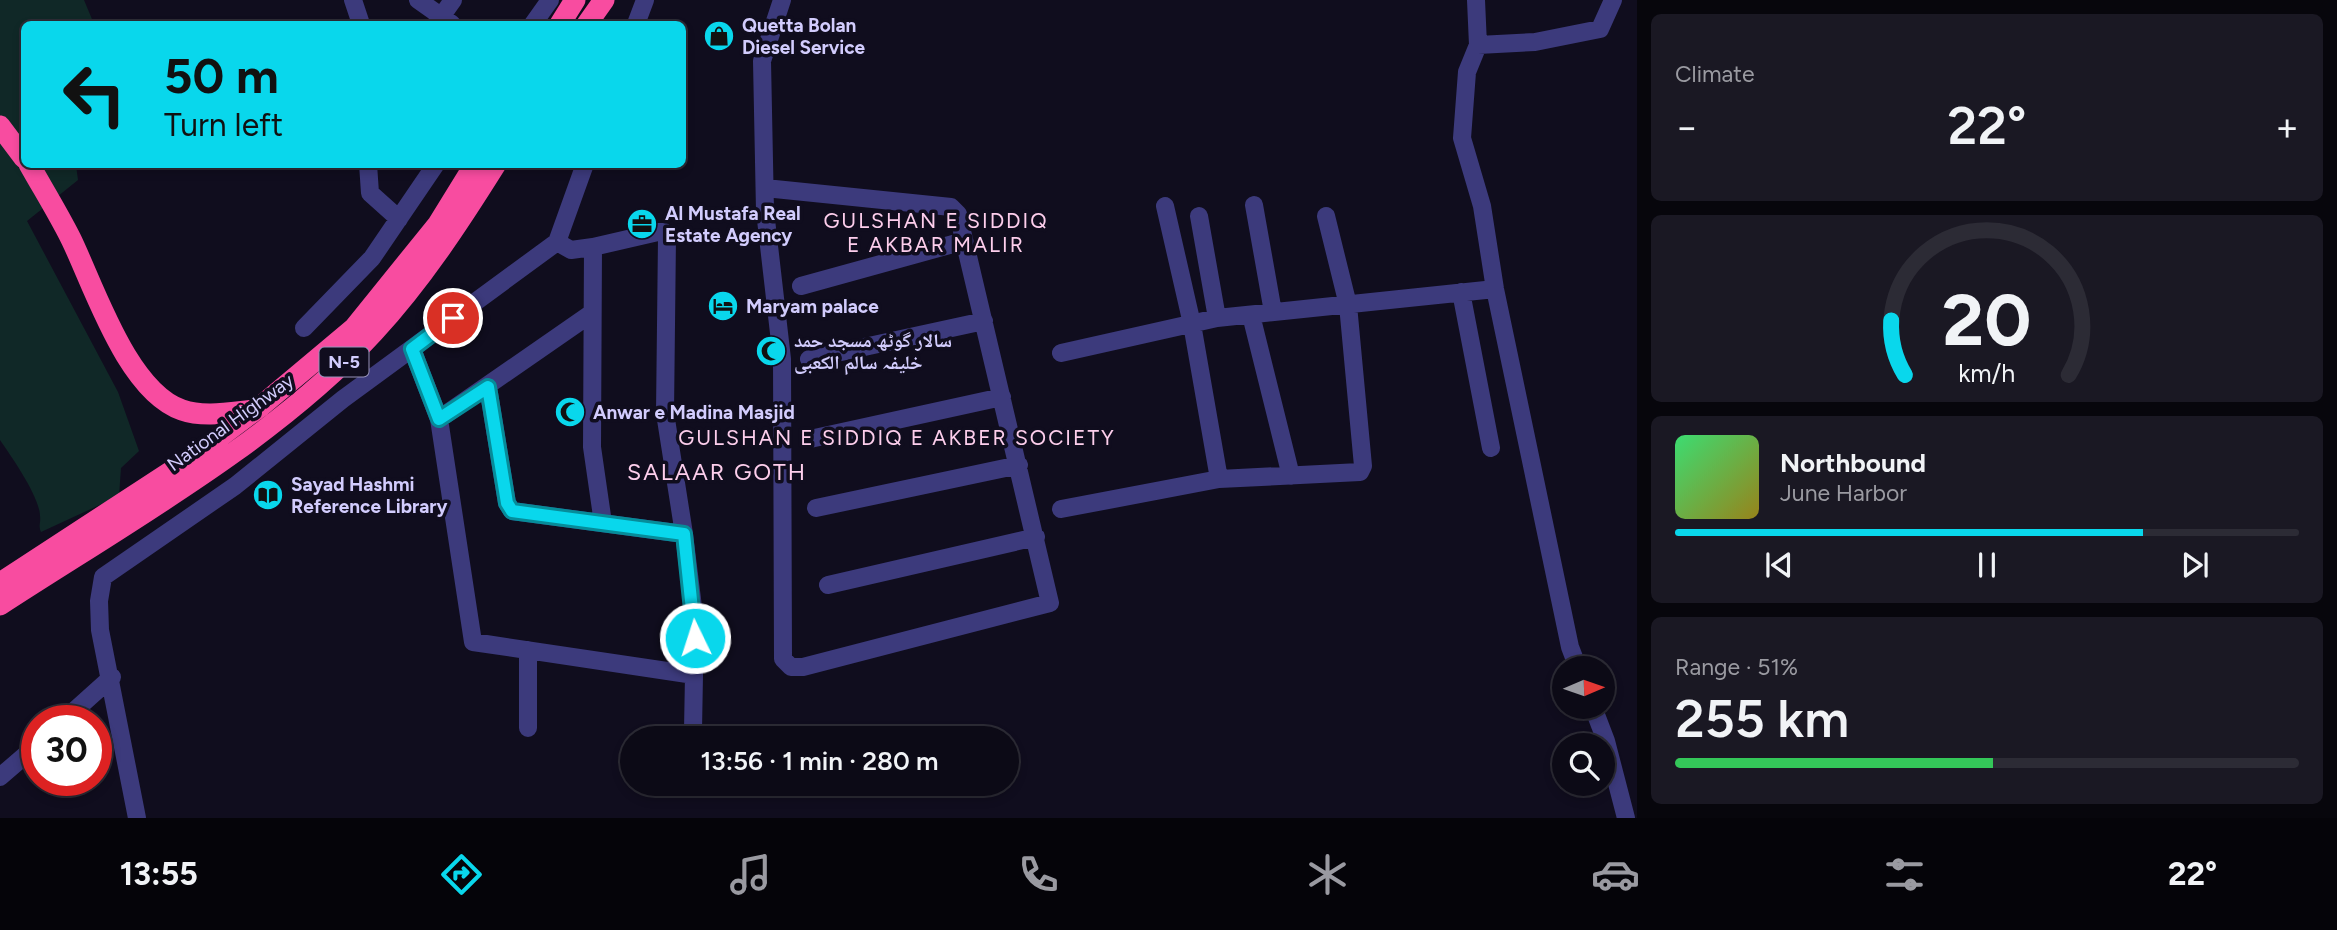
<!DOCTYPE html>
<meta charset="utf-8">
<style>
:root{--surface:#0c0a16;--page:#1a1823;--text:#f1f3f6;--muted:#9a9aa1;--line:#2c2b35;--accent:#09d7ec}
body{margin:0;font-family:Figtree,"Noto Naskh Arabic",sans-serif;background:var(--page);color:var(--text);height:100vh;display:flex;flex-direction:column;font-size:26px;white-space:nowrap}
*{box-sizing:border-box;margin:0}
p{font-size:23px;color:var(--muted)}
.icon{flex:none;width:38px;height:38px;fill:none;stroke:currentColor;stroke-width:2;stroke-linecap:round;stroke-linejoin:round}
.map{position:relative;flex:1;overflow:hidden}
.sheet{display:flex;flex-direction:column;gap:14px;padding:14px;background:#07060c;width:700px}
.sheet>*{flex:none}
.hud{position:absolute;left:21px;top:21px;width:665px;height:147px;border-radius:10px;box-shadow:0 4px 10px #0003,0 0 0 2px var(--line);background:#09d7ec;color:#111;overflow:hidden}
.needle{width:46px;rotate:88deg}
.controls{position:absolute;left:1552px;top:656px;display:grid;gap:14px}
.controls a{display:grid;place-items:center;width:63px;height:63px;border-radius:50%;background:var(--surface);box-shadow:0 4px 10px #0003,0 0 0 2px var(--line);font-size:35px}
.speed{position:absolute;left:21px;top:705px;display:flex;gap:14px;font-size:35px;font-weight:700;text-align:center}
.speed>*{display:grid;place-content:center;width:91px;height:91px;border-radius:50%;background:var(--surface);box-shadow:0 4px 10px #0003,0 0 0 2px var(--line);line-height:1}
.speed .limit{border:10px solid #d22;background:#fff;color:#111}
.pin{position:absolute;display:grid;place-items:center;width:60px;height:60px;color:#fff;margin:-30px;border:4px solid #fff;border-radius:50%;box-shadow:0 2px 7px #0007}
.me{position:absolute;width:77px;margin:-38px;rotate:356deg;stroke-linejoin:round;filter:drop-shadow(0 0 5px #0008)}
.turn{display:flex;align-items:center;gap:24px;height:147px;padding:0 28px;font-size:32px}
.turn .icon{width:91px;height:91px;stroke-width:2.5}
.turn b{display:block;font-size:49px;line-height:60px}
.big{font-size:52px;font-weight:600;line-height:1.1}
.sheet .widget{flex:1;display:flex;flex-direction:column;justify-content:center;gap:10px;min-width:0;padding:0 24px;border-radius:10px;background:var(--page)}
.sheet .dial{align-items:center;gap:0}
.dial svg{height:182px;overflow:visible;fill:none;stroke:var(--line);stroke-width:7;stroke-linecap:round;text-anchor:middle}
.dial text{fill:var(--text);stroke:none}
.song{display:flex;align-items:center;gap:21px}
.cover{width:84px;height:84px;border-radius:10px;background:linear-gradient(135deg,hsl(140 70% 55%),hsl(50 70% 35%))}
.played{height:7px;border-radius:4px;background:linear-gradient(90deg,var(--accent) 75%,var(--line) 75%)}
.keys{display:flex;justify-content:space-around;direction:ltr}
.heat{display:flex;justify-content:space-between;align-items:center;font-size:38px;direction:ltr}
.charge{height:10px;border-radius:5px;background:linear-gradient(90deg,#34c759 51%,var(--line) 0)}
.trip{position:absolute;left:620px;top:726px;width:399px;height:70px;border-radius:35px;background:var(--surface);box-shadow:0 4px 10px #0003,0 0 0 2px var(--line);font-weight:600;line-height:70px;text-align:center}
.menu{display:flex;height:112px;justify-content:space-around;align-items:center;background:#050409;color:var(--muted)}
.menu .icon{width:49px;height:49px}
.menu .selected{color:var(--accent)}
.menu b{font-size:32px;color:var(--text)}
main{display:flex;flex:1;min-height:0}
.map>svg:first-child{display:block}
.green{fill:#102827}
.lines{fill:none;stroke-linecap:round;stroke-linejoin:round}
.minor{stroke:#3c3a7c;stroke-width:18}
.highway{stroke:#f84ca0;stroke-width:21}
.route-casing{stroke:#068c99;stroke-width:18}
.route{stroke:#09d7ec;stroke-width:12}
.labels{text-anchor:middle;stroke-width:7;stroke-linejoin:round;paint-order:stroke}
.shield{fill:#100d1e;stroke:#9893ba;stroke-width:2}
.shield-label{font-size:18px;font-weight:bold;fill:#d2ccfd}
.poi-label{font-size:19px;font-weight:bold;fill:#d2ccfd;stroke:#100d1e;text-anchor:start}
.street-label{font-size:19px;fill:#d2ccfd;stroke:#100d1e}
.neighbourhood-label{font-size:21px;letter-spacing:2px;fill:#fdceec;stroke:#100d1e}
.quarter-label{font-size:23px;letter-spacing:2px;fill:#fdceec;stroke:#100d1e}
</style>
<main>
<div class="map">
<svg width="1637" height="818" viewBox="0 0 1637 818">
<rect width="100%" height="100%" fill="#100d1e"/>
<path class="green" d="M0,0H84L94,24H24V164L76,165L78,180L27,221L118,392L139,451L121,468L119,496L41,532C38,525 41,523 40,516C40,497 11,456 0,440Z"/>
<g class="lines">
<path class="minor" d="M353,0L361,24
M418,0L452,24
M1476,0L1478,45L1467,72L1462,138L1482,206L1495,289L1570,647L1578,668
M436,24L453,0
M533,24L550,0
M636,24L645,0
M1478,45L1535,42L1600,29L1613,0
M368,164L370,193L399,219
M765,188L951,207L958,214L1050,603L803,667H791L783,659L782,359L765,211L762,61L782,0
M1254,205L1273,312
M1165,206L1192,324L1219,479
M1199,216L1217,318
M557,242L571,250L593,247L592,447L603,523
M801,286L964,241
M1461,292L1491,448
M1251,315L1291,476
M304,328L372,258L436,164
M412,349L439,419L473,642L694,675V615L684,534
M1061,353L1217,318L1495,289
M809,359L984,321
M488,387L507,503L512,511L684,534L665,413L667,237L664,232H658L593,247
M439,419L592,313
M810,439L1002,397
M816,508L1019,465
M1061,509L1219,479L1360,472L1363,466L1348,305L1326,216
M828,585L1036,537
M528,650V728
M1593,707L1606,741L1626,818
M63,721L112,677
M693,730L694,675
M0,777L37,745
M137,818L100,630L99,601L103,577L235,486L343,399L557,242L585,164"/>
<path class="highway" d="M560,24L575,0
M587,24L604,0
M0,126L24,158
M29,164C43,189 58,213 71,239C94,286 127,391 182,410C204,418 233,412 256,410
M0,583L190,459L261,406L354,328L438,224L475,164
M0,605C124,524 274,441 374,332C421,281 459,223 496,164"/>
</g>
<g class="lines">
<g class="route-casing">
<path id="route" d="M453,318L412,349L439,419L488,387L507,503L512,511L684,534L695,638"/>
</g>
<use href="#route" class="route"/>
</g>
<defs>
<g id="shop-disc" transform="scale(1.575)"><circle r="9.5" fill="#09d7ec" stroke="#100d1e"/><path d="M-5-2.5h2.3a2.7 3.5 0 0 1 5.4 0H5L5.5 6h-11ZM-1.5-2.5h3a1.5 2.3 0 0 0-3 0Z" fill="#111"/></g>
<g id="office-disc" transform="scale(1.575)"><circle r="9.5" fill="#09d7ec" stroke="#100d1e"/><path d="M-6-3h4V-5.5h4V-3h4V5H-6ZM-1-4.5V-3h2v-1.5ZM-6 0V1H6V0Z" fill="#111"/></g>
<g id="hotel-disc" transform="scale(1.575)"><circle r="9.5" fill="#09d7ec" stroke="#100d1e"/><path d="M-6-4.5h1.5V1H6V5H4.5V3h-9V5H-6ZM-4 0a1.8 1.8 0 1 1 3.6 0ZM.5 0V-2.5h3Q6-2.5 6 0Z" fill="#111"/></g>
<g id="mosque-disc" transform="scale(1.575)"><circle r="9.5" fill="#09d7ec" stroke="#100d1e"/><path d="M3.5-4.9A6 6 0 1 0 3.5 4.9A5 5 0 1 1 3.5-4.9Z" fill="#111"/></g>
<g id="library-disc" transform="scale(1.575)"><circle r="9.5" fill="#09d7ec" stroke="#100d1e"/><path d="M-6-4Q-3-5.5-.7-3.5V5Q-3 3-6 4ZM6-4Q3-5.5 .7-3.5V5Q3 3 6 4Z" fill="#111"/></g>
</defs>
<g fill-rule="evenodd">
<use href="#shop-disc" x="719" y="36"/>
<use href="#office-disc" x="642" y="224"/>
<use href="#hotel-disc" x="723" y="306"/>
<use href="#mosque-disc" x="771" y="351"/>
<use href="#mosque-disc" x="570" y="412"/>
<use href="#library-disc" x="268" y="495"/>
</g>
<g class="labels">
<rect class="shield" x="319.5" y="347.5" width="49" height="29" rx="5"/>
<g class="shield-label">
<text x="344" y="368">N-5</text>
</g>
<g class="poi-label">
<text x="742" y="32">Quetta Bolan<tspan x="742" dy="22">Diesel Service</tspan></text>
<text x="665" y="220">Al Mustafa Real<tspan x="665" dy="22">Estate Agency</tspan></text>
<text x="746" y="313">Maryam palace</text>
<text x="794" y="347">سالار گوٹھ مسجد حمد<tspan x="794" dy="22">خلیفہ سالم الکعبی</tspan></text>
<text x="593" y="419">Anwar e Madina Masjid</text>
<text x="291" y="491">Sayad Hashmi<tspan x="291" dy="22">Reference Library</tspan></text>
</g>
<g class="street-label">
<text transform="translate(230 422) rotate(-36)" y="7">National Highway</text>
</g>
<g class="neighbourhood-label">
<text x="936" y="228">GULSHAN E SIDDIQ<tspan x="936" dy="24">E AKBAR MALIR</tspan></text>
<text x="897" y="445">GULSHAN E SIDDIQ E AKBER SOCIETY</text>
</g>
<g class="quarter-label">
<text x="717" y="480">SALAAR GOTH</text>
</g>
</g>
</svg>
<div class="controls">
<a><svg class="needle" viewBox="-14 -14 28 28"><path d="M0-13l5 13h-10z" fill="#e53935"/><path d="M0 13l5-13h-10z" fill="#9a9aa1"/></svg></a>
<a><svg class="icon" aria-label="search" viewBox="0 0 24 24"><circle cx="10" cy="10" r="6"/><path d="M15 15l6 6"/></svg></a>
</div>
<div class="speed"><div class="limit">30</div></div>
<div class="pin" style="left:453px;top:318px;background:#d93025"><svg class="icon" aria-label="arrive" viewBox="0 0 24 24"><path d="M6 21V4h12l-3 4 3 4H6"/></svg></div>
<svg class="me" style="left:695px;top:638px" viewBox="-20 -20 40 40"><circle r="17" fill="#09d7ec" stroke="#fff" stroke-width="3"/><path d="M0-11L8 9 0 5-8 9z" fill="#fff"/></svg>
<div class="trip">13:56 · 1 min · 280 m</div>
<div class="hud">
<div class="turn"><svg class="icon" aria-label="left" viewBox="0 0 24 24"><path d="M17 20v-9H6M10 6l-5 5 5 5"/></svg><div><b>50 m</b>Turn left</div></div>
</div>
</div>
<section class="sheet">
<div class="widget"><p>Climate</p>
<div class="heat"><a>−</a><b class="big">22°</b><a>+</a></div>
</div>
<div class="widget dial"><svg viewBox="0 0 100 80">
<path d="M14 69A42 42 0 1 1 86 69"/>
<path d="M14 69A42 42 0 0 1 8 45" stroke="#09d7ec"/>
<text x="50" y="56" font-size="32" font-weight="700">20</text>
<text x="50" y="72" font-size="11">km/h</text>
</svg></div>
<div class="widget">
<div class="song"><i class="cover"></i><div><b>Northbound</b><p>June Harbor</p></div></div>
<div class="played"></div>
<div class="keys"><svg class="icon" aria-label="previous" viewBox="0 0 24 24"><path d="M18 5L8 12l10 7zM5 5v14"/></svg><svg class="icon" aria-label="pause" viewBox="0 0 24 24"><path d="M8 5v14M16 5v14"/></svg><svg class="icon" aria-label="next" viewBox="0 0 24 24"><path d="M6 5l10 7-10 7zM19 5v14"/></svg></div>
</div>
<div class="widget"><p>Range · 51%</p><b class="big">255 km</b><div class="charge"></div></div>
</section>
</main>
<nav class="menu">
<b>13:55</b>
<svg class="icon selected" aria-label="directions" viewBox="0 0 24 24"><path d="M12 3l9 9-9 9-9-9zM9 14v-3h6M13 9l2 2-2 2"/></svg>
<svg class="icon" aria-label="music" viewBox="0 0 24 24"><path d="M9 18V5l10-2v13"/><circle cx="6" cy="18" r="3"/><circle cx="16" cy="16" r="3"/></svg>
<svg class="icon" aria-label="phone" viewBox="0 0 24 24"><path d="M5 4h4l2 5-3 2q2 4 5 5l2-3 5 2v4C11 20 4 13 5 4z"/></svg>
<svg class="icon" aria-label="climate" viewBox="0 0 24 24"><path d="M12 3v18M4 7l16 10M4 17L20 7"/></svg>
<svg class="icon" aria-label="car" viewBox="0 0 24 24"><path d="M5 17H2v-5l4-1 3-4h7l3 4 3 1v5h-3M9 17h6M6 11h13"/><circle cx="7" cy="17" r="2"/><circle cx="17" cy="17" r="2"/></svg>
<svg class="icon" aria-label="filters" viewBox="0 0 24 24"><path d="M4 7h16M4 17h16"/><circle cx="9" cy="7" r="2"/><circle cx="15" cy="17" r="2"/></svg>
<b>22°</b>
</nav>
